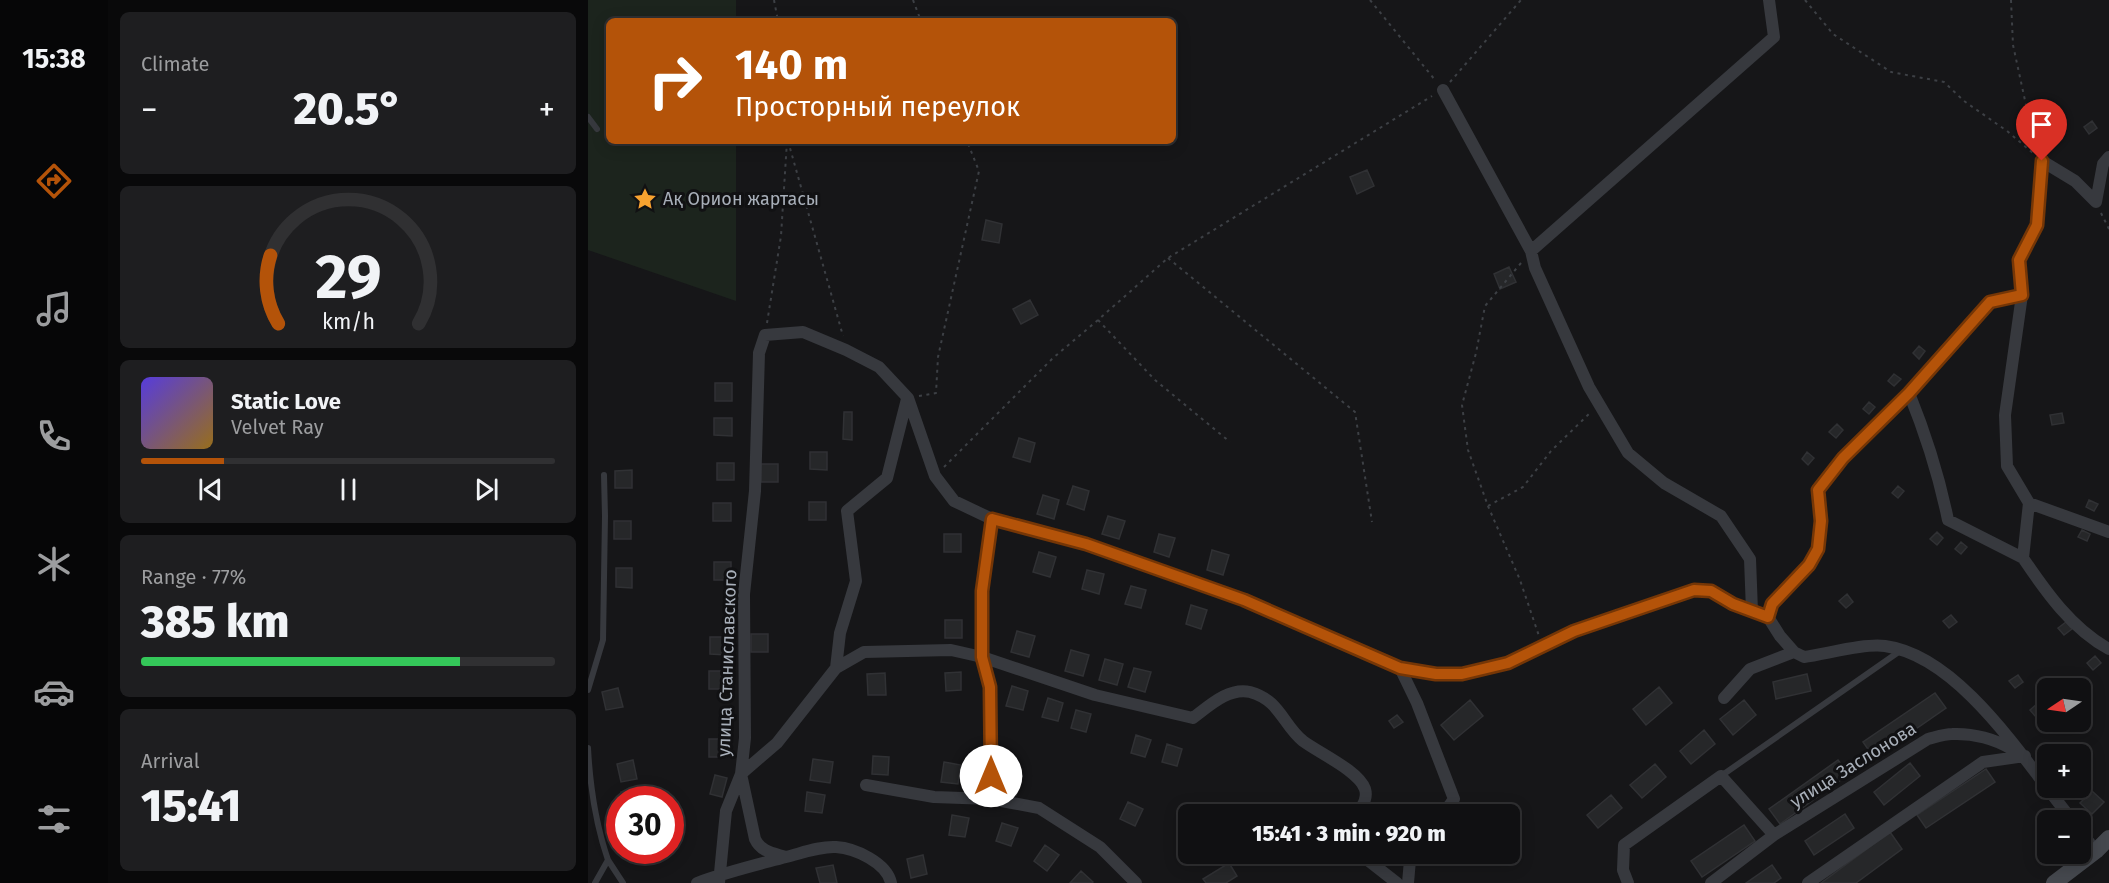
<!DOCTYPE html>
<meta charset="utf-8">
<style>
:root{--surface:#101012;--page:#1e1e20;--text:#f1f3f6;--muted:#9c9d9f;--line:#303032;--accent:#b45309}
body{margin:0;font-family:"Fira Sans",sans-serif;background:var(--page);color:var(--text);height:100vh;display:flex;flex-direction:column;font-size:22px;white-space:nowrap}
*{box-sizing:border-box;margin:0}
p{font-size:20px;color:var(--muted)}
.icon{flex:none;width:33px;height:33px;fill:none;stroke:currentColor;stroke-width:2;stroke-linecap:round;stroke-linejoin:round}
.map{position:relative;flex:1;overflow:hidden}
.side{display:flex;flex-direction:column;gap:12px;padding:12px;background:#09090a;width:480px}
.side>*{flex:none}
.guide{position:absolute;left:18px;top:18px;width:570px;height:126px;border-radius:9px;box-shadow:0 3px 15px #0003,0 0 0 2px var(--line);background:#b45309;color:#fff;overflow:hidden}
.needle{width:39px;rotate:257deg}
.buttons{position:absolute;left:1449px;top:678px;display:grid;gap:12px}
.buttons a{display:grid;place-items:center;width:54px;height:54px;border-radius:9px;background:var(--surface);box-shadow:0 3px 15px #0003,0 0 0 2px var(--line);font-size:30px}
.speed{position:absolute;left:18px;top:786px;display:flex;gap:12px;font-size:30px;font-weight:700;text-align:center}
.speed>*{display:grid;place-content:center;width:78px;height:78px;border-radius:50%;background:var(--surface);box-shadow:0 3px 15px #0003,0 0 0 2px var(--line);line-height:1}
.speed .limit{border:9px solid #d22;background:#fff;color:#111}
.pin{position:absolute;display:grid;place-items:center;width:51px;height:51px;color:#fff;margin:-62px -26px;border-radius:50% 50% 50% 0;rotate:-45deg;box-shadow:0 0 6px #0007}
.pin .icon{rotate:45deg}
.me{position:absolute;width:66px;margin:-33px;rotate:0deg;stroke-linejoin:round;filter:drop-shadow(0 0 4px #0008)}
.turn{display:flex;align-items:center;gap:21px;height:126px;padding:0 30px;font-size:27px}
.turn .icon{width:78px;height:78px;stroke-width:2.5}
.turn b{display:block;font-size:42px;line-height:51px}
.big{font-size:45px;font-weight:800;line-height:1.1}
.side .tile{flex:1;display:flex;flex-direction:column;justify-content:center;gap:9px;min-width:0;padding:0 21px;border-radius:9px;background:var(--page)}
.side .dial{align-items:center;gap:0}
.dial svg{height:156px;overflow:visible;fill:none;stroke:var(--line);stroke-width:7;stroke-linecap:round;text-anchor:middle}
.dial text{fill:var(--text);stroke:none}
.song{display:flex;align-items:center;gap:18px}
.cover{width:72px;height:72px;border-radius:9px;background:linear-gradient(135deg,hsl(250 70% 55%),hsl(40 70% 35%))}
.played{height:6px;border-radius:3px;background:linear-gradient(90deg,var(--accent) 20%,var(--line) 20%)}
.keys{display:flex;justify-content:space-around;direction:ltr}
.heat{display:flex;justify-content:space-between;align-items:center;font-size:33px;direction:ltr}
.charge{height:9px;border-radius:4px;background:linear-gradient(90deg,#34c759 77%,var(--line) 0)}
.trip{position:absolute;left:590px;top:804px;width:342px;height:60px;border-radius:9px;background:var(--surface);box-shadow:0 3px 15px #0003,0 0 0 2px var(--line);font-weight:800;line-height:60px;text-align:center}
main{display:flex;flex:1;min-height:0}
.tab-bar{display:flex;flex-direction:column;width:108px;justify-content:space-around;align-items:center;background:#060607;color:var(--muted)}
.tab-bar .icon{width:42px;height:42px}
.tab-bar .selected{color:var(--accent)}
.tab-bar b{font-size:27px;color:var(--text)}
.map>svg:first-child{display:block}
.green{fill:#1c241d}
.building{fill:#262729;stroke:#303134;stroke-width:1.5}
.lines{fill:none;stroke-linecap:round;stroke-linejoin:round}
.path{stroke:#3d4045;stroke-width:2;stroke-dasharray:3 4.5;stroke-linecap:butt}
.lane{stroke:#37393e;stroke-width:6}
.street{stroke:#37393e;stroke-width:12}
.secondary{stroke:#45484e;stroke-width:16}
.route-casing{stroke:#753606;stroke-width:15}
.route{stroke:#b45309;stroke-width:10}
.labels{text-anchor:middle;stroke-width:6;stroke-linejoin:round;paint-order:stroke}
.poi-label{font-size:18px;fill:#a8afb9;stroke:#111113;text-anchor:start}
.street-label{font-size:18px;fill:#a8afb9;stroke:#111113}
</style>
<main>
<nav class="tab-bar">
<b>15:38</b>
<svg class="icon selected" aria-label="directions" viewBox="0 0 24 24"><path d="M12 3l9 9-9 9-9-9zM9 14v-3h6M13 9l2 2-2 2"/></svg>
<svg class="icon" aria-label="music" viewBox="0 0 24 24"><path d="M9 18V5l10-2v13"/><circle cx="6" cy="18" r="3"/><circle cx="16" cy="16" r="3"/></svg>
<svg class="icon" aria-label="phone" viewBox="0 0 24 24"><path d="M5 4h4l2 5-3 2q2 4 5 5l2-3 5 2v4C11 20 4 13 5 4z"/></svg>
<svg class="icon" aria-label="climate" viewBox="0 0 24 24"><path d="M12 3v18M4 7l16 10M4 17L20 7"/></svg>
<svg class="icon" aria-label="car" viewBox="0 0 24 24"><path d="M5 17H2v-5l4-1 3-4h7l3 4 3 1v5h-3M9 17h6M6 11h13"/><circle cx="7" cy="17" r="2"/><circle cx="17" cy="17" r="2"/></svg>
<svg class="icon" aria-label="filters" viewBox="0 0 24 24"><path d="M4 7h16M4 17h16"/><circle cx="9" cy="7" r="2"/><circle cx="15" cy="17" r="2"/></svg>
</nav>
<section class="side">
<div class="tile"><p>Climate</p>
<div class="heat"><a>−</a><b class="big">20.5°</b><a>+</a></div>
</div>
<div class="tile dial"><svg viewBox="0 0 100 80">
<path d="M14 69A42 42 0 1 1 86 69"/>
<path d="M14 69A42 42 0 0 1 10 34" stroke="#b45309"/>
<text x="50" y="56" font-size="32" font-weight="700">29</text>
<text x="50" y="72" font-size="11">km/h</text>
</svg></div>
<div class="tile">
<div class="song"><i class="cover"></i><div><b>Static Love</b><p>Velvet Ray</p></div></div>
<div class="played"></div>
<div class="keys"><svg class="icon" aria-label="previous" viewBox="0 0 24 24"><path d="M18 5L8 12l10 7zM5 5v14"/></svg><svg class="icon" aria-label="pause" viewBox="0 0 24 24"><path d="M8 5v14M16 5v14"/></svg><svg class="icon" aria-label="next" viewBox="0 0 24 24"><path d="M6 5l10 7-10 7zM19 5v14"/></svg></div>
</div>
<div class="tile"><p>Range · 77%</p><b class="big">385 km</b><div class="charge"></div></div>
<div class="tile"><p>Arrival</p><b class="big">15:41</b></div>
</section>
<div class="map">
<svg width="1521" height="883" viewBox="0 0 1521 883">
<rect width="100%" height="100%" fill="#161618"/>
<path class="green" d="M0,0H148V21H21V141H148V301L0,250Z"/>
<path class="building" d="M1504,121L1509,128L1501,134L1496,127Z
M779,170L786,186L769,194L762,177Z
M398,220L414,224L411,243L394,240Z
M921,267L928,282L912,289L906,274Z
M442,300L450,315L433,324L425,309Z
M1331,346L1337,351L1331,359L1325,353Z
M1306,374L1313,379L1306,386L1300,381Z
M127,383H144V401H127Z
M1281,402L1287,407L1281,414L1275,409Z
M256,412H264V440L255,439Z
M1474,413L1476,423L1464,425L1462,415Z
M126,418H144V436L126,435Z
M1249,424L1255,430L1248,438L1241,432Z
M431,438L447,443L442,462L425,457Z
M222,452H239V470L222,469Z
M1219,452L1226,458L1220,465L1214,459Z
M129,463H146V480H129Z
M173,464H190V482H173Z
M44,470V488H27V471Z
M485,486L501,491L496,510L479,504Z
M1310,486L1316,491L1310,498L1304,493Z
M455,495L471,500L466,519L449,514Z
M1501,500L1510,504L1506,511L1498,507Z
M221,502H238V520H221Z
M125,503H143V521H125Z
M520,516L537,521L531,539L514,534Z
M26,521H43V539H26Z
M1494,530L1502,534L1499,541L1490,537Z
M1349,532L1355,538L1349,545L1342,539Z
M356,534H373V552H356Z
M571,534L587,538L581,557L566,552Z
M1373,542L1379,547L1373,554L1367,549Z
M624,550L641,555L635,575L619,570Z
M451,552L468,557L462,577L445,572Z
M126,562H143V580H126Z
M28,568H44V588L28,587Z
M499,570L516,574L511,594L494,589Z
M543,586L558,590L553,608L537,604Z
M1259,594L1265,602L1258,608L1251,601Z
M603,605L619,610L613,629L598,624Z
M1363,615L1369,622L1361,628L1355,621Z
M357,620H374V638H357Z
M1478,622L1484,629L1476,635L1470,628Z
M429,631L447,636L441,657L423,652Z
M163,634H180V652H163Z
M122,637H139V655L122,654Z
M483,650L501,655L495,676L477,671Z
M1507,656L1513,663L1505,670L1499,663Z
M517,659L535,664L529,685L511,680Z
M546,668L563,672L557,692L540,687Z
M121,671H138V689H121Z
M373,672V690L358,691L357,673Z
M297,673L298,695H280L279,674Z
M1219,674L1223,691L1188,699L1185,682Z
M1430,675L1435,682L1427,688L1421,681Z
M424,686L440,691L435,710L418,706Z
M1071,687L1084,703L1058,725L1045,709Z
M30,688L35,707L18,710L14,692Z
M1347,693L1358,708L1286,758L1275,742Z
M460,698L475,703L470,721L454,717Z
M882,700L895,716L866,740L853,725Z
M1156,700L1168,715L1145,735L1132,719Z
M1450,703L1456,710L1448,717L1442,710Z
M488,710L503,714L498,732L483,728Z
M809,715L815,722L806,728L801,721Z
M1116,730L1127,744L1103,764L1092,751Z
M548,735L563,740L557,757L543,753Z
M121,739H138V757H121Z
M579,744L594,749L589,766L574,762Z
M285,756L301,757L300,775L284,774Z
M225,759L245,762L242,783L222,780Z
M45,760L49,779L33,782L29,764Z
M1250,760L1261,774L1192,824L1181,809Z
M356,762L373,765L370,784L353,782Z
M1322,763L1332,776L1296,805L1286,792Z
M1067,764L1078,777L1054,798L1042,785Z
M1398,769L1407,782L1338,828L1329,815Z
M417,771L434,776L428,795L412,790Z
M127,775L139,778L134,797L122,794Z
M49,789L52,800H35L33,792Z
M1504,791L1516,802L1504,814L1492,803Z
M219,792L237,795L234,813L217,811Z
M1023,795L1034,808L1010,828L999,815Z
M540,802L555,809L547,826L532,819Z
M1257,814L1266,828L1226,855L1217,841Z
M364,815L381,818L377,837L361,835Z
M414,823L430,828L423,846L408,841Z
M1156,825L1167,841L1114,877L1103,861Z
M1302,832L1314,849L1268,883H1233Z
M457,845L471,855L459,871L446,861Z
M662,854H682L667,863Z
M335,855L339,874L323,878L319,859Z
M641,863L649,876L638,883H618L615,879Z
M245,865L249,883H232L228,868Z
M1184,865L1193,878L1186,883H1158Z
M493,871L505,882L504,883H482Z"/>
<g class="lines">
<path class="path" d="M186,0L190,21
M325,0L333,21
M782,0L847,80
M1217,0L1245,34L1303,72L1356,82L1376,101L1419,131L1446,154
M1423,0L1425,45L1438,105L1451,150
M862,82L933,0
M200,141L255,336
M1513,213L1521,229
M580,258L767,412L784,522
M933,263L897,306L888,353L874,405L880,450L900,506L932,580L951,636
M510,320L567,380L642,442
M179,323L193,236L199,141
M331,396L348,393L350,357L391,171L379,141
M356,467L465,358L510,320L580,258L844,96
M900,506L935,487L963,451L1003,412"/>
<path class="lane" d="M0,117L9,129
M0,690L15,640L17,516L16,475
M0,748C2,786 8,825 20,860L7,883
M1133,776L1312,651
M20,860L35,883"/>
<path class="street" d="M855,90L943,251L947,268L1001,387L1040,453L1076,483L1133,516L1162,559L1164,611
M943,251L1186,37L1181,0
M1434,295L1417,415L1419,466L1441,503L1435,558C1458,592 1484,629 1521,649
M1321,393C1338,435 1351,476 1360,520L1435,558
M1441,503L1521,532
M1180,617L1184,604L1221,565L1230,549L1233,521L1230,490L1255,458L1321,393L1402,302L1434,295L1431,260L1449,225L1454,161L1487,181L1508,202L1515,164L1521,157
M248,668L276,652L363,650L394,657L507,695L605,718C621,706 641,687 662,692C692,700 695,725 715,741C731,753 771,771 777,789C780,799 774,806 769,814
M812,668L829,703L866,799L855,814
M1136,698L1162,669L1206,652
M278,785L346,797L403,799L451,808L512,847L548,883
M403,799L402,687L394,657V591L404,519
M1492,831L1508,851
M772,854L809,883
M198,857C185,853 173,852 167,839L153,774L189,743L248,668L252,633L268,581L259,511L299,478L319,399
M109,883C138,872 168,865 198,857C214,853 232,846 248,847C267,848 299,863 303,883
M131,883L138,811L153,774L157,738L156,594L167,491L171,353L177,335L215,332L258,350L291,367L320,398L347,476L366,501L404,519L498,544L655,600L812,668L848,674H874L919,663L986,631L1106,590L1123,591L1145,604L1180,617L1192,636L1206,652L1216,657C1238,654 1277,643 1297,646C1373,656 1439,765 1484,820
M820,883L822,860L827,854
M1040,883L1035,870L1036,845L1133,776L1186,835
M1123,883L1186,835L1340,739C1348,737 1357,734 1364,734C1385,733 1408,739 1425,750
M1220,883L1395,762L1437,756"/>
<path class="secondary" d="M1466,883L1508,851L1521,838"/>
</g>
<g class="lines">
<g class="route-casing">
<path id="route" d="M403,776L402,687L394,657V591L404,519L498,544L656,600L812,668L848,674H874L920,663L986,631L1106,590L1123,591L1145,604L1180,617L1184,604L1221,565L1230,549L1233,521L1230,490L1255,458L1321,393L1402,302L1434,295L1431,260L1449,225L1454,161"/>
</g>
<use href="#route" class="route"/>
</g>
<defs>
<g id="sight-bare" transform="scale(1.8)"><path d="M0-6L1.8-2.2L6-1.7L2.9 1.2L3.7 5.4L0 3.3L-3.7 5.4L-2.9 1.2L-6-1.7L-1.8-2.2Z" fill="#f7a230" stroke="#111113" stroke-width="2.5" paint-order="stroke"/></g>
</defs>
<g fill-rule="evenodd">
<use href="#sight-bare" x="57" y="199"/>
</g>
<g class="labels">
<g class="poi-label">
<text x="75" y="205">Ақ Орион жартасы</text>
</g>
<g class="street-label">
<text transform="translate(139 663) rotate(-88)" y="6">улица Станиславского</text>
<text transform="translate(1265 765) rotate(-32)" y="6">улица Заслонова</text>
</g>
</g>
</svg>
<div class="buttons">
<a><svg class="needle" viewBox="-14 -14 28 28"><path d="M0-13l5 13h-10z" fill="#e53935"/><path d="M0 13l5-13h-10z" fill="#9c9d9f"/></svg></a>
<a>+</a>
<a>−</a>
</div>
<div class="speed"><div class="limit">30</div></div>
<div class="pin" style="left:1454px;top:161px;background:#d93025"><svg class="icon" aria-label="arrive" viewBox="0 0 24 24"><path d="M6 21V4h12l-3 4 3 4H6"/></svg></div>
<svg class="me" style="left:403px;top:776px" viewBox="-20 -20 40 40"><circle r="19" fill="#fff"/><path d="M0-13L10 11 0 6-10 11z" fill="#b45309"/></svg>
<div class="trip">15:41 · 3 min · 920 m</div>
<div class="guide">
<div class="turn"><svg class="icon" aria-label="right" viewBox="0 0 24 24"><path d="M7 20v-9h11M14 6l5 5-5 5"/></svg><div><b>140 m</b>Просторный переулок</div></div>
</div>
</div>
</main>
